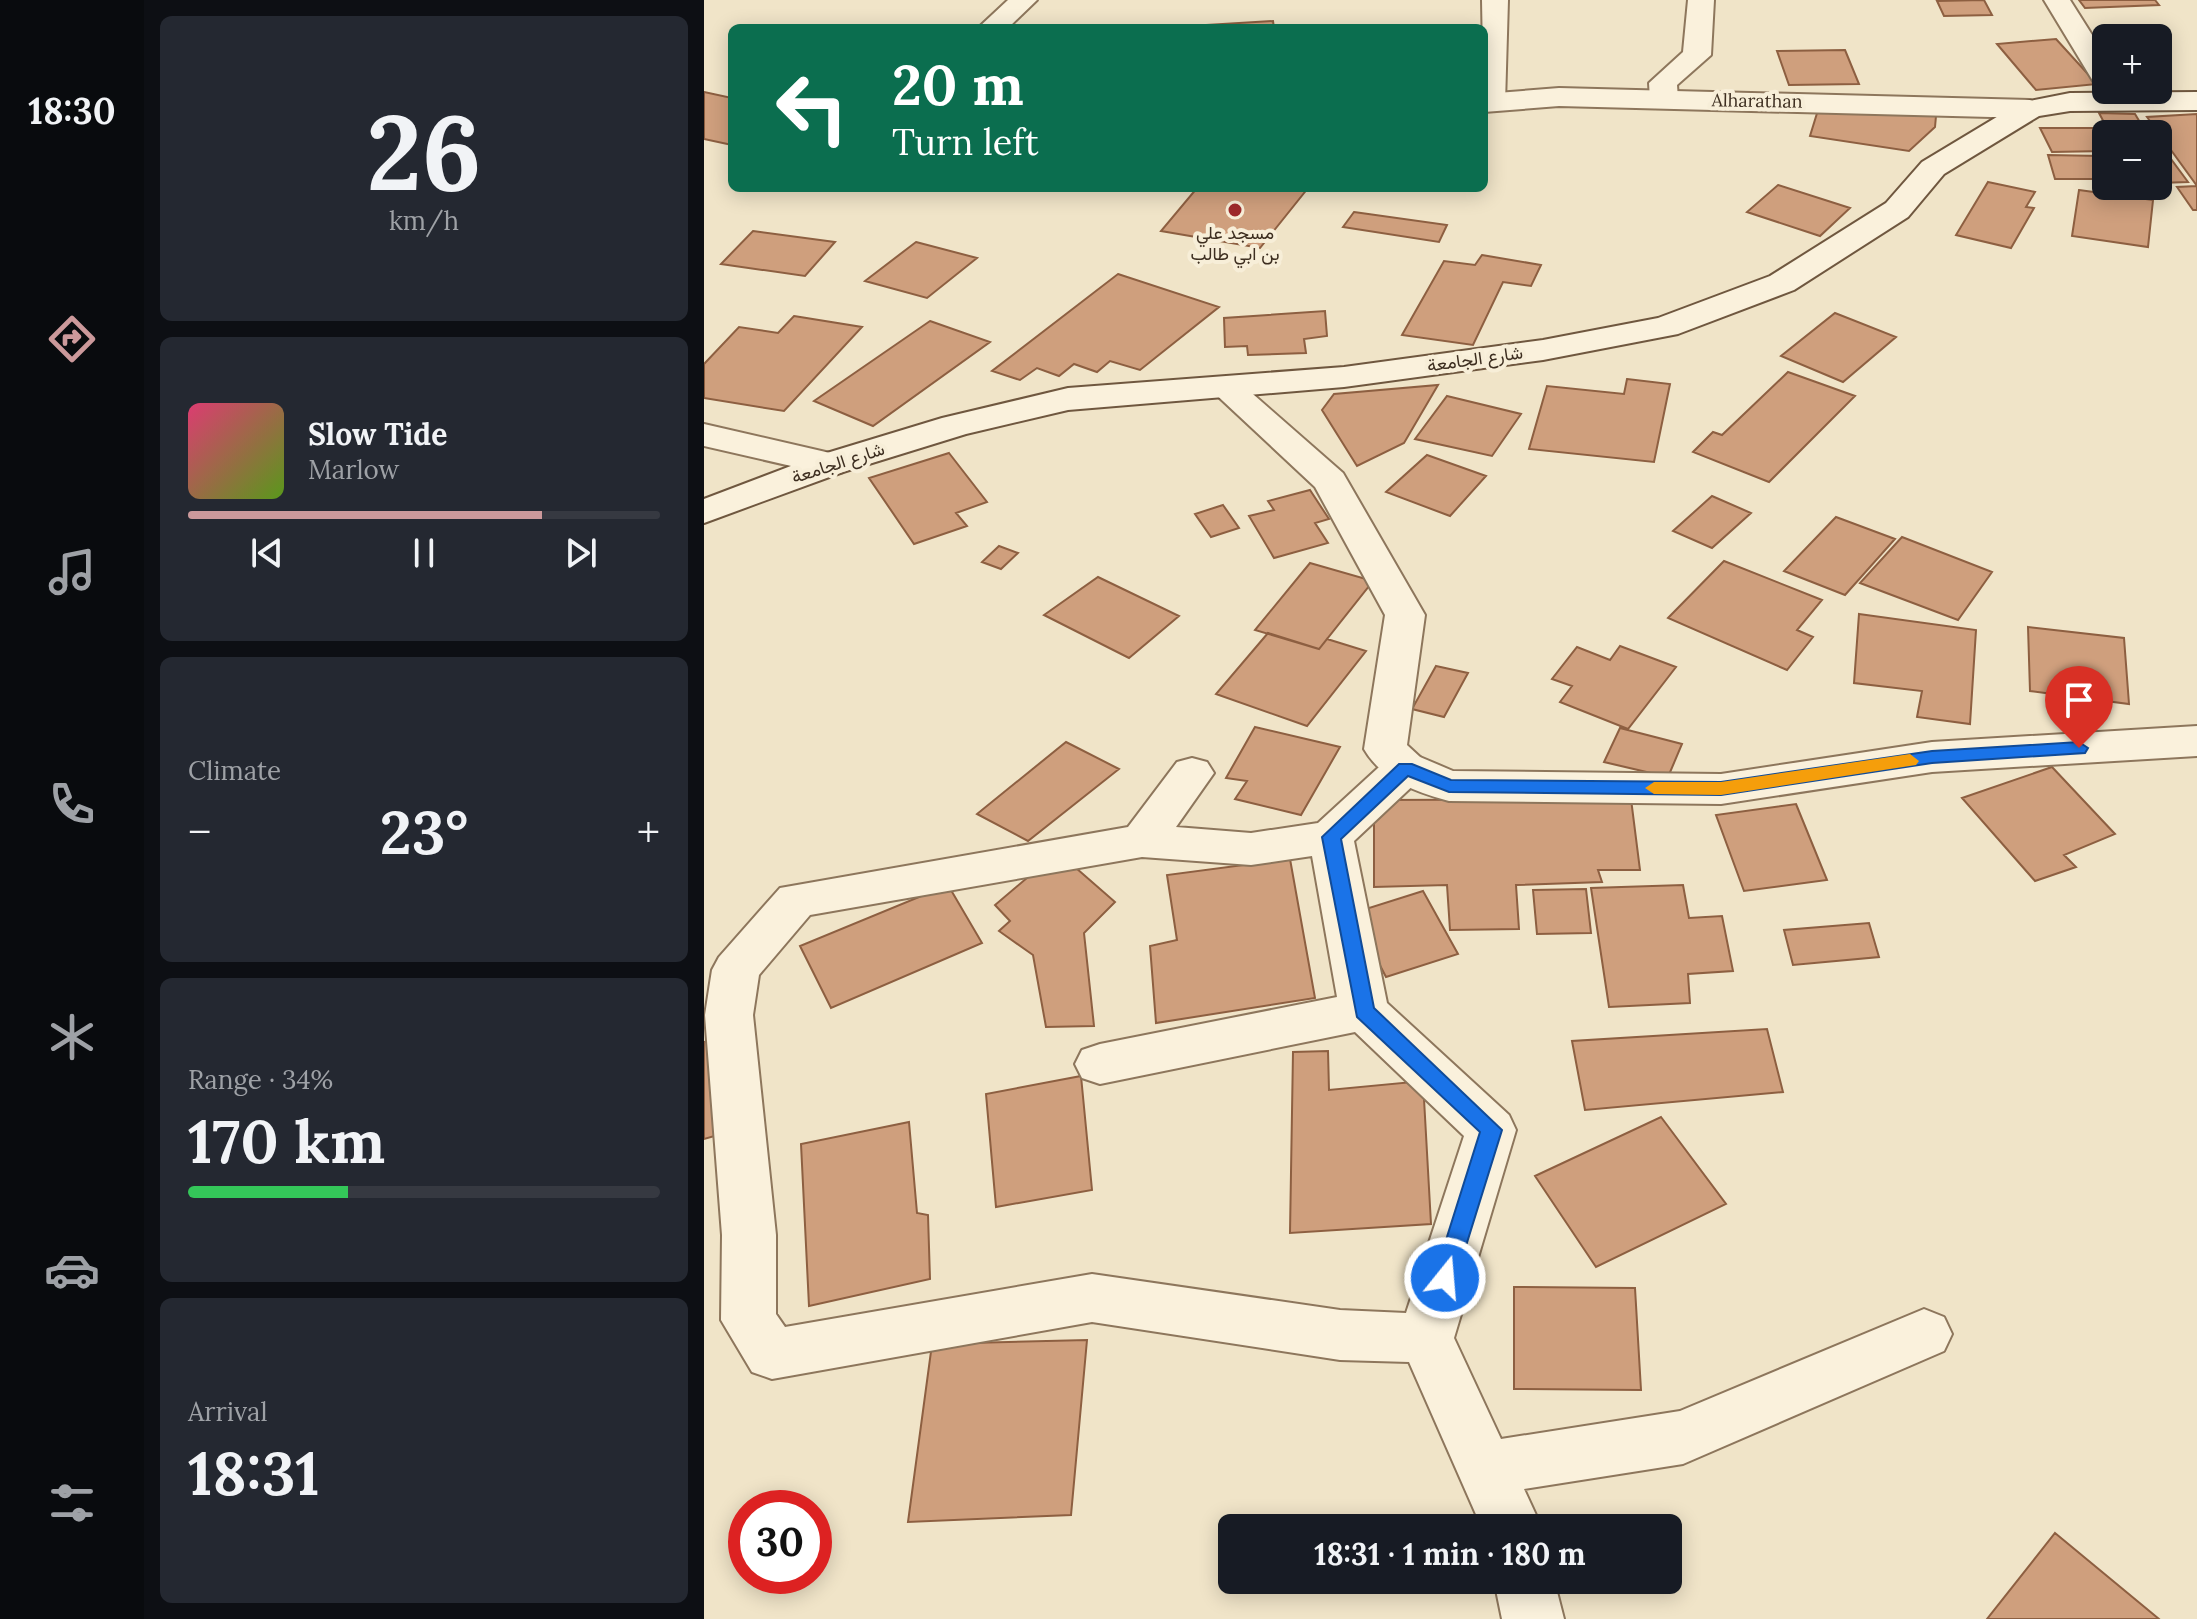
<!DOCTYPE html>
<meta charset="utf-8">
<style>
:root{--surface:#171b24;--page:#242831;--text:#f1f3f6;--muted:#9ea1a6;--line:#363941;--accent:#cc999b}
body{margin:0;font-family:Lora,Vazirmatn,serif;background:var(--page);color:var(--text);height:100vh;display:flex;flex-direction:column;font-size:30px;white-space:nowrap}
*{box-sizing:border-box;margin:0}
p{font-size:26px;color:var(--muted)}
.icon{flex:none;width:44px;height:44px;fill:none;stroke:currentColor;stroke-width:2;stroke-linecap:round;stroke-linejoin:round}
.map{position:relative;flex:1;overflow:hidden}
.sheet{display:flex;flex-direction:column;gap:16px;padding:16px;background:#0d0f14;width:560px}
.sheet>*{flex:none}
.top-card{position:absolute;left:24px;top:24px;width:760px;height:168px;border-radius:12px;box-shadow:0 4px 20px #0003;background:#0b6e4f;color:#fff;overflow:hidden}
.controls{position:absolute;left:1388px;top:24px;display:grid;gap:16px}
.controls a{display:grid;place-items:center;width:80px;height:80px;border-radius:12px;background:var(--surface);box-shadow:0 4px 20px #0003;font-size:40px}
.speed{position:absolute;left:24px;top:1490px;display:flex;gap:16px;font-size:40px;font-weight:700;text-align:center}
.speed>*{display:grid;place-content:center;width:104px;height:104px;border-radius:50%;background:var(--surface);box-shadow:0 4px 20px #0003;line-height:1}
.speed .limit{border:12px solid #d22;background:#fff;color:#111}
.pin{position:absolute;display:grid;place-items:center;width:68px;height:68px;color:#fff;margin:-82px -34px;border-radius:50% 50% 50% 0;rotate:-45deg;box-shadow:0 0 8px #0007}
.pin .icon{rotate:45deg}
.me{position:absolute;width:88px;margin:-44px;rotate:17deg;stroke-linejoin:round;filter:drop-shadow(0 0 6px #0008)}
.turn{display:flex;align-items:center;gap:28px;height:168px;padding:0 32px;font-size:36px}
.turn .icon{width:104px;height:104px;stroke-width:2.5}
.turn b{display:block;font-size:56px;line-height:68px}
.big{font-size:60px;font-weight:700;line-height:1.1}
.sheet .tile{flex:1;display:flex;flex-direction:column;justify-content:center;gap:12px;min-width:0;padding:0 28px;border-radius:12px;background:var(--page)}
.sheet .dial{align-items:center;gap:0}
.dial b{font-size:104px;line-height:1}
.song{display:flex;align-items:center;gap:24px}
.cover{width:96px;height:96px;border-radius:12px;background:linear-gradient(135deg,hsl(340 70% 55%),hsl(90 70% 35%))}
.played{height:8px;border-radius:4px;background:linear-gradient(90deg,var(--accent) 75%,var(--line) 75%)}
.keys{display:flex;justify-content:space-around;direction:ltr}
.heat{display:flex;justify-content:space-between;align-items:center;font-size:44px;direction:ltr}
.charge{height:12px;border-radius:6px;background:linear-gradient(90deg,#34c759 34%,var(--line) 0)}
.trip{position:absolute;left:514px;top:1514px;width:464px;height:80px;border-radius:12px;background:var(--surface);box-shadow:0 4px 20px #0003;font-weight:700;line-height:80px;text-align:center}
main{display:flex;flex:1;min-height:0}
.dock{display:flex;flex-direction:column;width:144px;justify-content:space-around;align-items:center;background:#090b0e;color:var(--muted)}
.dock .icon{width:56px;height:56px}
.dock .active{color:var(--accent)}
.dock b{font-size:36px;color:var(--text)}
.map>svg:first-child{display:block}
.building{fill:#cf9f7d;stroke:#8d5f41;stroke-width:2}
.lines{fill:none;stroke-linecap:round;stroke-linejoin:round}
.minor-casing{stroke:#8d765c;stroke-width:4}
.tertiary-casing{stroke:#8d765c;stroke-width:4}
.secondary-casing{stroke:#6f573f;stroke-width:4}
.minor{fill:#faf1dc;fill-rule:evenodd}
.tertiary{fill:#faf1dc;fill-rule:evenodd}
.secondary{fill:#faf1dc;fill-rule:evenodd}
.route{fill:#1a73e8;stroke:#114b97;stroke-width:2}
.slow{fill:#f59e0b}
.poi-dot{fill:#9e2a2b;stroke:#f7eed8;stroke-width:3}
.labels{text-anchor:middle;stroke-width:8;stroke-linejoin:round;paint-order:stroke}
.far-street-label{font-size:18px;fill:#3d2e20;stroke:#f7eed8}
.far-poi-label{font-size:18px;fill:#3d2e20;stroke:#f7eed8}
</style>
<main>
<nav class="dock">
<b>18:30</b>
<svg class="icon active" aria-label="directions" viewBox="0 0 24 24"><path d="M12 3l9 9-9 9-9-9zM9 14v-3h6M13 9l2 2-2 2"/></svg>
<svg class="icon" aria-label="music" viewBox="0 0 24 24"><path d="M9 18V5l10-2v13"/><circle cx="6" cy="18" r="3"/><circle cx="16" cy="16" r="3"/></svg>
<svg class="icon" aria-label="phone" viewBox="0 0 24 24"><path d="M5 4h4l2 5-3 2q2 4 5 5l2-3 5 2v4C11 20 4 13 5 4z"/></svg>
<svg class="icon" aria-label="climate" viewBox="0 0 24 24"><path d="M12 3v18M4 7l16 10M4 17L20 7"/></svg>
<svg class="icon" aria-label="car" viewBox="0 0 24 24"><path d="M5 17H2v-5l4-1 3-4h7l3 4 3 1v5h-3M9 17h6M6 11h13"/><circle cx="7" cy="17" r="2"/><circle cx="17" cy="17" r="2"/></svg>
<svg class="icon" aria-label="filters" viewBox="0 0 24 24"><path d="M4 7h16M4 17h16"/><circle cx="9" cy="7" r="2"/><circle cx="15" cy="17" r="2"/></svg>
</nav>
<section class="sheet">
<div class="tile dial"><b>26</b><p>km/h</p></div>
<div class="tile">
<div class="song"><i class="cover"></i><div><b>Slow Tide</b><p>Marlow</p></div></div>
<div class="played"></div>
<div class="keys"><svg class="icon" aria-label="previous" viewBox="0 0 24 24"><path d="M18 5L8 12l10 7zM5 5v14"/></svg><svg class="icon" aria-label="pause" viewBox="0 0 24 24"><path d="M8 5v14M16 5v14"/></svg><svg class="icon" aria-label="next" viewBox="0 0 24 24"><path d="M6 5l10 7-10 7zM19 5v14"/></svg></div>
</div>
<div class="tile"><p>Climate</p>
<div class="heat"><a>−</a><b class="big">23°</b><a>+</a></div>
</div>
<div class="tile"><p>Range · 34%</p><b class="big">170 km</b><div class="charge"></div></div>
<div class="tile"><p>Arrival</p><b class="big">18:31</b></div>
</section>
<div class="map">
<svg width="1493" height="1619" viewBox="0 0 1493 1619">
<rect width="100%" height="100%" fill="#f0e4c8"/>
<path class="building" d="M1280,0L1288,15L1240,16L1233,1Z
M1375,0H1451L1455,5L1381,8Z
M569,21L570,28L469,27Z
M1352,39L1393,84L1332,90L1293,44Z
M1141,50L1155,84L1085,85L1073,51Z
M0,92L28,98V145L0,139Z
M1114,110L1232,116L1231,127L1205,151L1106,136Z
M1395,113L1431,114L1443,134H1402V151L1348,152L1336,128H1403Z
M1493,114V210H1489L1473,187L1493,186L1443,117Z
M1344,155L1397,156L1402,179H1351Z
M1454,155H1464L1484,182L1454,183Z
M1284,182L1331,192L1322,207L1330,208L1307,248L1252,235Z
M1074,185L1146,208L1116,236L1043,212Z
M493,188H604L556,248L457,231Z
M1375,190L1449,200L1444,247L1368,236Z
M650,212L743,225L735,242L639,227Z
M49,231L131,242L101,276L17,264Z
M212,242L273,258L223,298L161,281Z
M778,255L837,265L827,286L799,282L769,345L698,335L740,261L771,265Z
M414,274L515,307L436,370L406,361L393,372L370,364L355,376L333,368L316,380L288,371Z
M621,311L623,336L600,339L602,353L544,355L543,346L521,347L520,318Z
M1131,313L1192,337L1139,382L1077,356Z
M90,316L158,327L80,411L0,398V364L35,327L74,333Z
M226,321L286,342L169,426L110,401Z
M1084,372L1151,396L1065,482L989,452L1009,432L1018,435Z
M923,379L966,384L950,462L825,449L843,386L920,394Z
M734,385L700,443L653,466L618,410L630,394Z
M743,396L817,414L788,456L711,439Z
M245,453L283,502L252,513L263,526L210,544L165,478Z
M723,455L782,476L746,516L682,492Z
M606,490L625,519L611,523L624,543L570,558L545,516L570,510L564,501Z
M1008,496L1047,513L1008,548L969,531Z
M519,505L535,528L507,537L491,514Z
M1132,517L1191,539L1141,595L1080,571Z
M1198,537L1288,572L1254,620L1156,583Z
M295,546L314,553L297,569L278,562Z
M1020,561L1118,600L1093,630L1109,637L1083,670L964,618Z
M606,563L669,581L615,649L551,630Z
M394,577L475,616L425,658L340,615Z
M1155,614L1272,630L1266,724L1213,717L1218,691L1150,683Z
M1324,627L1420,638L1425,704L1326,691Z
M564,633L615,649L623,639L662,651L603,726L512,694Z
M916,646L972,667L924,729L856,702L868,686L848,679L873,647L906,660Z
M732,666L764,673L740,717L708,709Z
M551,727L636,747L597,815L531,799L543,781L522,778Z
M916,728L978,744L964,777L900,762Z
M362,742L415,769L324,841L273,814Z
M1348,767L1411,834L1360,855L1372,867L1331,881L1258,798Z
M927,799L936,870H894L898,882L812,885L815,929L746,930L743,885L670,887V800Z
M1092,804L1123,880L1040,891L1012,815Z
M586,859L611,998L452,1023L446,946L473,940L463,875Z
M372,868L411,902L380,933L390,1026L342,1027L329,955L295,931L306,921L291,905L330,872Z
M244,885L278,943L127,1008L96,946Z
M979,885L985,918L1018,916L1029,971L984,974L986,1003L905,1007L887,888Z
M882,889L887,933L833,934L829,890Z
M719,891L754,954L682,977L649,913Z
M1165,923L1175,957L1089,965L1080,930Z
M1063,1029L1079,1092L881,1110L868,1041Z
M9,1040L14,1135L0,1139V1042Z
M624,1051L625,1090L719,1081L727,1224L586,1233L589,1052Z
M377,1076L388,1190L292,1207L282,1094Z
M957,1117L1022,1204L892,1267L831,1176Z
M205,1122L213,1213L224,1215L226,1279L105,1306L97,1144Z
M810,1287L931,1288L937,1390L810,1389Z
M383,1340L367,1515L204,1522L228,1344Z
M1351,1533L1455,1619H1283Z"/>
<g class="lines">
<g class="minor-casing">
<path id="minor" d="M778,0H804L801,103L797,109L780,110Z
M984,0H1010L1007,55L973,85L974,99L970,105L960,108L950,105L946,99L945,83L979,52Z
M1340,0H1366L1402,57V88L1392,86Z
M0,424L139,456L144,464L139,472L126,475L0,446Z
M701,753L716,757L723,768L716,779L650,841L683,1003L805,1115L812,1130L750,1338L797,1439L976,1411L1220,1309L1240,1317L1248,1334L1240,1351L979,1464L820,1489L838,1528H778L705,1362L636,1360L388,1322L68,1379L48,1372L17,1320L18,1235L1,1015L8,970L15,957L76,888L424,827L473,762L488,758L503,762L510,773L472,827L547,833L614,823L686,757ZM608,856L633,997L396,1044L378,1050L371,1064L378,1078L396,1084L651,1032L760,1136L702,1313L636,1310L388,1274L81,1327L72,1314V1235L49,1015L55,975L106,915L438,857L547,865Z
M790,1580H850L860,1619H798Z"/>
</g>
<g class="tertiary-casing">
<path id="tertiary" d="M304,0H333L304,28H274Z
M855,88L1326,100L1336,103L1340,109L1336,115L1326,118L855,106L780,112V94Z
M522,378L534,381L639,473L721,615L703,745L716,757L749,771L1017,774L1228,742L1493,726V756L1228,772L1017,804L745,801C712,792 678,780 660,749L681,615L611,487L505,388L510,381Z"/>
</g>
<g class="secondary-casing">
<path id="secondary" d="M1493,92V110L1366,111L1335,116L1240,174L1204,217L1090,290L974,334L839,360L640,387L364,410L262,434L139,472L0,523V499L113,456L238,418L364,388L640,367L839,340L954,318L1066,276L1182,203L1218,162L1316,103L1366,93Z"/>
</g>
<use href="#minor" class="minor"/>
<use href="#tertiary" class="tertiary"/>
<use href="#secondary" class="secondary"/>
</g>
<path class="route" d="M1375,742L1384,748L1381,753L1228,763L1017,795L745,792L704,776L637,839L670,1008L798,1130L752,1278L749,1285L741,1288L733,1285L730,1278L776,1132L653,1017L618,837L695,764H708L747,780L1017,782L1228,751Z"/>
<path class="slow" d="M1206,754L1215,761L1212,765L1017,795L950,794L941,788L950,782H1017Z"/>
<circle class="poi-dot" cx="531" cy="210" r="8"/>
<g class="labels">
<g class="far-street-label">
<text transform="translate(1053 101) rotate(1)" y="6">Alharathan</text>
<text transform="translate(771 359) rotate(-8)" y="6">شارع الجامعة</text>
<text transform="translate(134 463) rotate(-18)" y="6">شارع الجامعة</text>
</g>
<g class="far-poi-label">
<text x="531" y="239">مسجد علي<tspan x="531" dy="21">بن ابي طالب</tspan></text>
</g>
</g>
</svg>
<div class="controls">
<a>+</a>
<a>−</a>
</div>
<div class="speed"><div class="limit">30</div></div>
<div class="pin" style="left:1375px;top:748px;background:#d93025"><svg class="icon" aria-label="arrive" viewBox="0 0 24 24"><path d="M6 21V4h12l-3 4 3 4H6"/></svg></div>
<svg class="me" style="left:741px;top:1278px" viewBox="-20 -20 40 40"><circle r="17" fill="#1a73e8" stroke="#fff" stroke-width="3"/><path d="M0-11L8 9 0 5-8 9z" fill="#fff"/></svg>
<div class="trip">18:31 · 1 min · 180 m</div>
<div class="top-card">
<div class="turn"><svg class="icon" aria-label="left" viewBox="0 0 24 24"><path d="M17 20v-9H6M10 6l-5 5 5 5"/></svg><div><b>20 m</b>Turn left</div></div>
</div>
</div>
</main>
